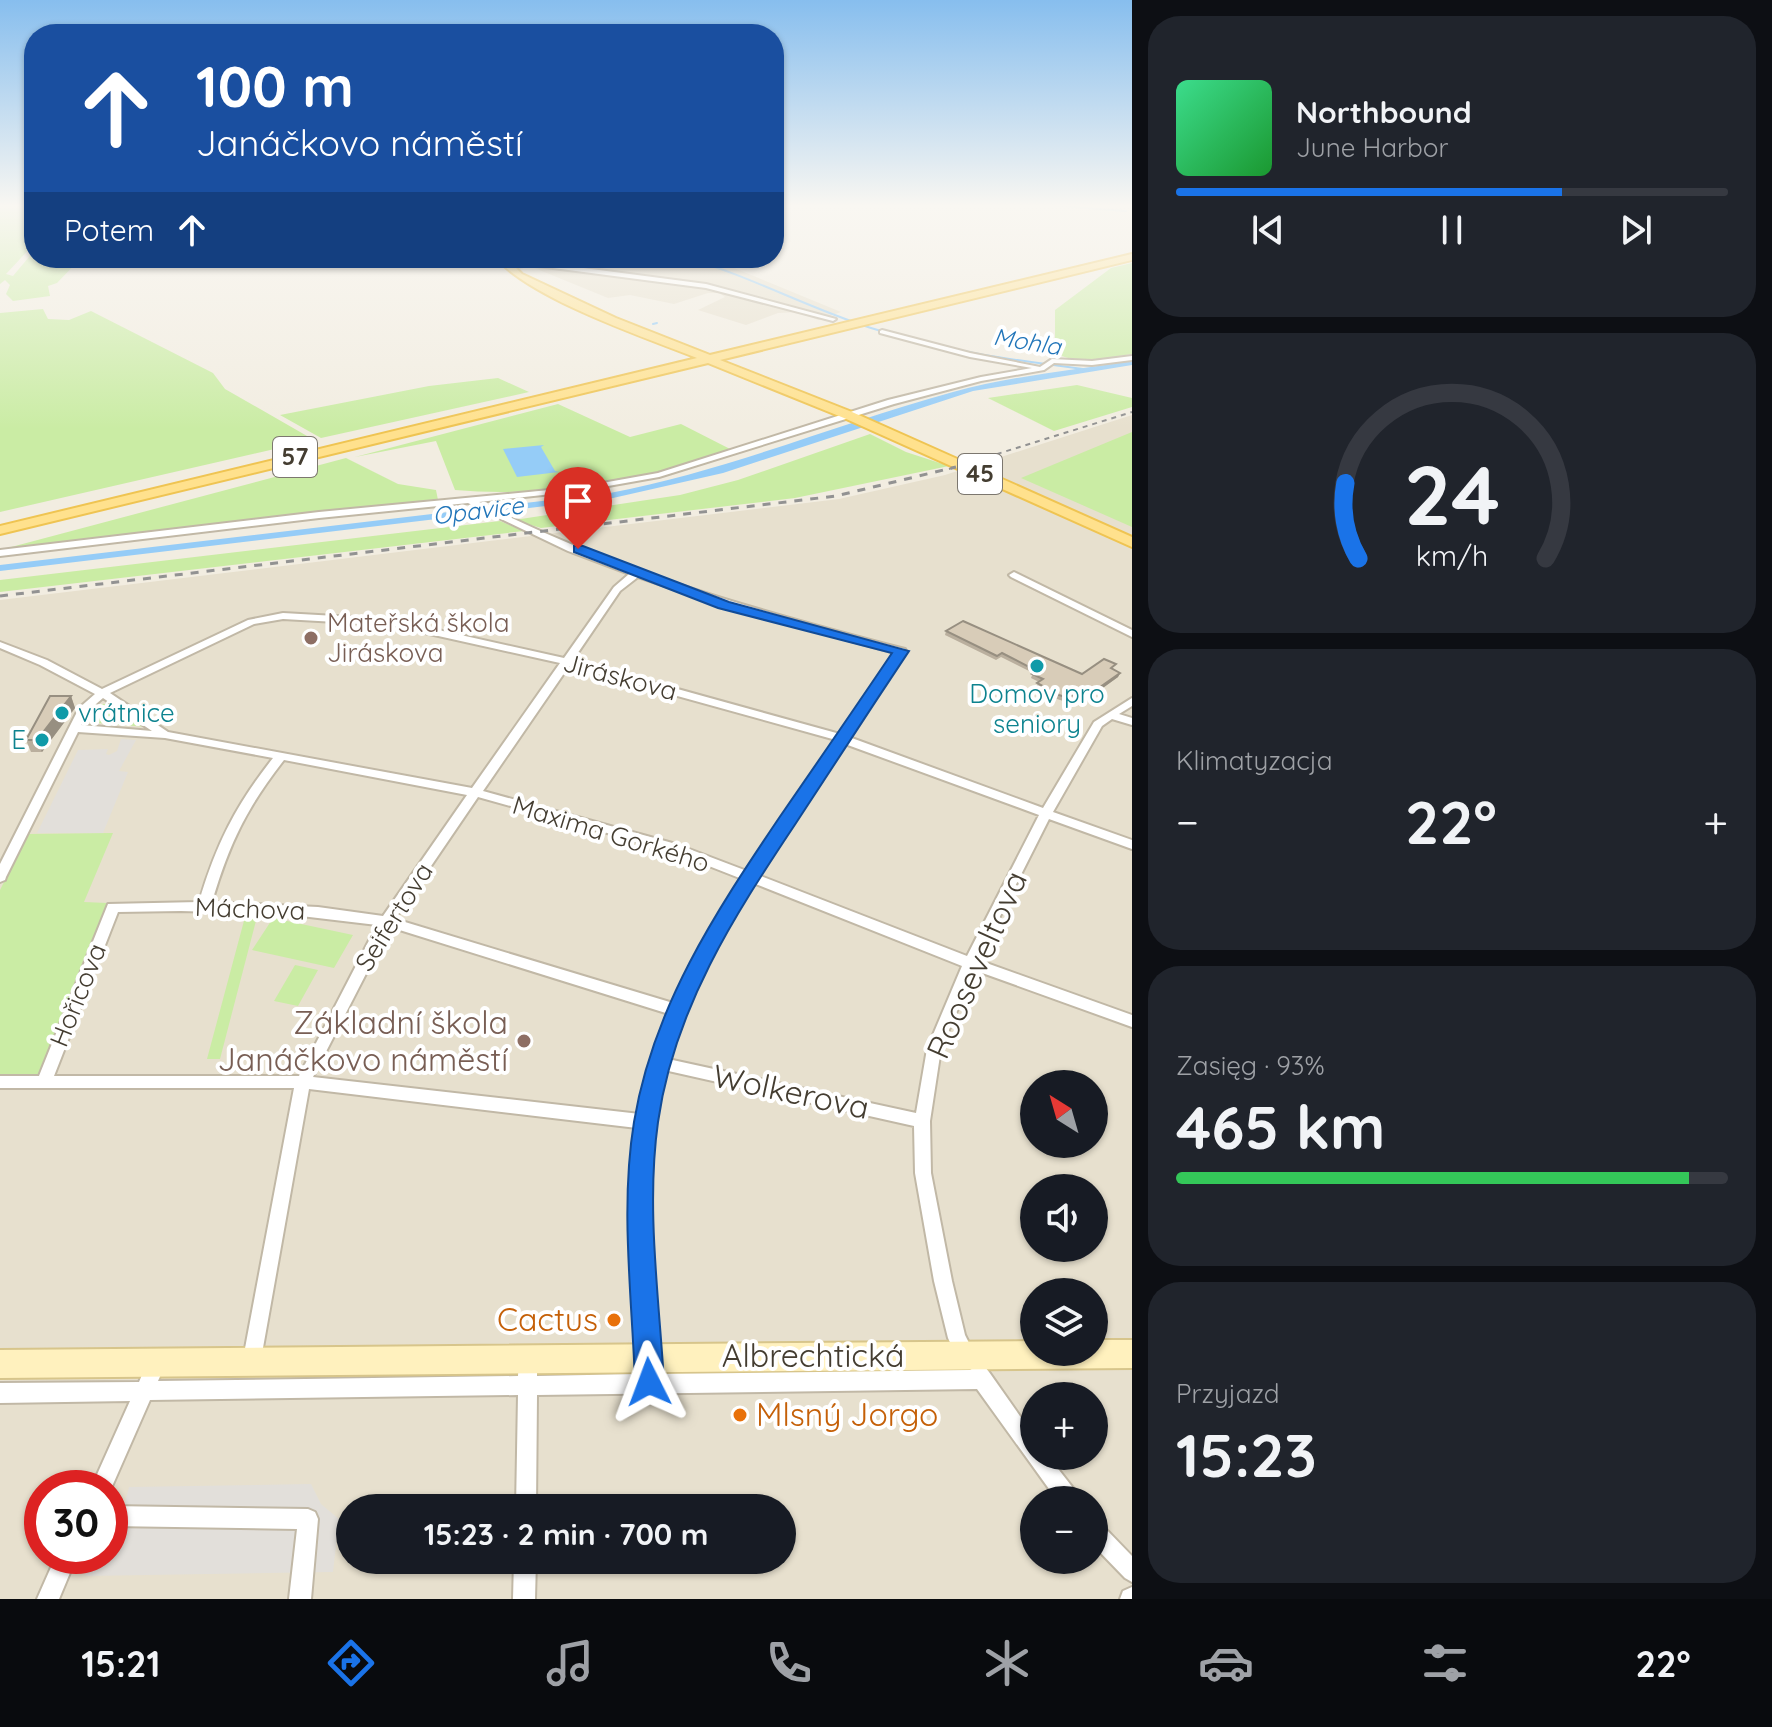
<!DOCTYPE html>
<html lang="pl">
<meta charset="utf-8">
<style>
:root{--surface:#171b24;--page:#20242c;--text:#f1f3f6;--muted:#9ea1a6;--line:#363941;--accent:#1a73e8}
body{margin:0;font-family:Quicksand,sans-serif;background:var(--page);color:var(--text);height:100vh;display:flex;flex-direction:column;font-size:30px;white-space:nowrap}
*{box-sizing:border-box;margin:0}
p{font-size:26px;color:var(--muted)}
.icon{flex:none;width:44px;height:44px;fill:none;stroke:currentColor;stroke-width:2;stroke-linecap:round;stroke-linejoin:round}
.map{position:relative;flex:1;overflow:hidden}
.details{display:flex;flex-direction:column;gap:16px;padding:16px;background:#0d0f14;width:640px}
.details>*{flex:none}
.hud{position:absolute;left:24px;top:24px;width:760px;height:244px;border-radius:32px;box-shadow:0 2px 6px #0004;background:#1a4fa0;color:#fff;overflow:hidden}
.needle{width:52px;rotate:323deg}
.tools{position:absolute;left:1020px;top:1070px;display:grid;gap:16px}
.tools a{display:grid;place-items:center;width:88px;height:88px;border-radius:50%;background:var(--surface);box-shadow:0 2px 6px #0004;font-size:40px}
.speed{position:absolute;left:24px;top:1470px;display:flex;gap:16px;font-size:40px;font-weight:700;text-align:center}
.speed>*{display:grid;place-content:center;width:104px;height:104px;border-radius:50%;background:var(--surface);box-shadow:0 2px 6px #0004;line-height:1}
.speed .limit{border:12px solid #d22;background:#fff;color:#111}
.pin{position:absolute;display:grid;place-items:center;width:68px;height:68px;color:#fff;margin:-82px -34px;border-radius:50% 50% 50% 0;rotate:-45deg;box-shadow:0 0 8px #0007}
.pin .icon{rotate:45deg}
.me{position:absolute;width:88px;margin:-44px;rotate:357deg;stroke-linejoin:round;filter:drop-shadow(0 0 6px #0008)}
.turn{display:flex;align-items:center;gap:28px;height:168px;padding:0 40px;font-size:36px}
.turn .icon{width:104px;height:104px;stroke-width:2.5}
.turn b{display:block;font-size:56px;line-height:68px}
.then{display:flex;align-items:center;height:76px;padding:0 40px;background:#0003;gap:16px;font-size:30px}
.big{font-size:60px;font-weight:700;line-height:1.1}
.details .tile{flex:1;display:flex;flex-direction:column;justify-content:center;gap:12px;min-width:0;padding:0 28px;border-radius:32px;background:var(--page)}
.details .dial{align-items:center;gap:0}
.dial svg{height:208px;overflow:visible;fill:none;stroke:var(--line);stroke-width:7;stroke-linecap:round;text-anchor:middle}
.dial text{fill:var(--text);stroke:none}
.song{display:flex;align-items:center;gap:24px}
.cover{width:96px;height:96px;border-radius:12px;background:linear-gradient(135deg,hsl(150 70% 55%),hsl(130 70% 35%))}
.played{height:8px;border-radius:4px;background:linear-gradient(90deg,var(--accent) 70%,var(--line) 70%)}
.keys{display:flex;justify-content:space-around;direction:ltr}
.heat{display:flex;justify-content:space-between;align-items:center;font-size:44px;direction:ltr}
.charge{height:12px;border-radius:6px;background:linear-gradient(90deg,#34c759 93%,var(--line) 0)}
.trip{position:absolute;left:336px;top:1494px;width:460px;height:80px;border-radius:40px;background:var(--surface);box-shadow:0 2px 6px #0004;font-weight:700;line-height:80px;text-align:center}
.menu{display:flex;height:128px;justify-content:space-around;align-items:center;background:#090b0e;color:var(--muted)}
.menu .icon{width:56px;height:56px}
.menu .current{color:var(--accent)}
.menu b{font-size:36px;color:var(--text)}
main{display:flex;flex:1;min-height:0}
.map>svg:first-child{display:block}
.residential{fill:#e7e0ce;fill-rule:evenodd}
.green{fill:#caeca4}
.parking{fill:#e2dfda}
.water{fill:#95ccf7}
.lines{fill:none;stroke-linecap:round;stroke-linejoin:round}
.stream{stroke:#95ccf7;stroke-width:2}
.minor-casing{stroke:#c1b8a6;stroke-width:4}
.secondary-casing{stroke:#d7c58b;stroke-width:4}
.primary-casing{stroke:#efc452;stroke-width:4}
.minor{fill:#fff;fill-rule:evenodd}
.secondary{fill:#fff1be;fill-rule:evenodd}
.primary{fill:#ffe18d;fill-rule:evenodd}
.rail-far1{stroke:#929292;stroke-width:2;stroke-dasharray:5 5;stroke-linecap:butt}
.rail{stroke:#929292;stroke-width:3;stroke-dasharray:8 8;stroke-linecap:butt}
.wall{fill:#baaf9e}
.shaded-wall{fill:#978f81}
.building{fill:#d8ccb8;stroke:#978f81;stroke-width:2}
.route{fill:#1a73e8;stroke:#114b97;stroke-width:2}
.education-dot{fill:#8d6e63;stroke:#fff;stroke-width:3}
.culture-dot{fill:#0f9aa8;stroke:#fff;stroke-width:3}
.food-dot{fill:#e8710a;stroke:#fff;stroke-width:3}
.labels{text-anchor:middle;stroke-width:8;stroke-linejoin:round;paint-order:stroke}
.far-water-label{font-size:24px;font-style:italic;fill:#2175b9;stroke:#fff}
.shield{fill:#fff;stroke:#7c776f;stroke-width:2}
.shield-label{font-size:24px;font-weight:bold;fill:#443d31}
.education-label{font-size:26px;fill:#785e54;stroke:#fff;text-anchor:start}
.street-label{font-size:26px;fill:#443d31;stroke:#fff}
.culture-label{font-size:26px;fill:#0d838f;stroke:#fff}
.near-street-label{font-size:32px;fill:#443d31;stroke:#fff}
.near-education-label{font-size:32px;fill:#785e54;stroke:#fff;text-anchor:end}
.near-food-label{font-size:32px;fill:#c56008;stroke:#fff;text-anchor:end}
</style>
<main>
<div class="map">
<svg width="1132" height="1599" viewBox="0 0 1132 1599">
<rect width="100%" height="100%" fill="#f2ede1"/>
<path class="residential" d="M490,258H678L715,267L734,268L841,312L818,320L799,312L778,313L746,325L698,310L725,297L719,293H708L674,304L630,295L608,298L532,267Z
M1132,415V1599H0V600L839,499L945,475ZM1034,1084H1094V1144H1034ZM1034,1188H1094V1248H1034ZM1034,1292H1094V1352H1034ZM1034,1396H1094V1456H1034ZM42,1488H110V1556H42ZM1034,1500H1094V1560H1034ZM350,1508H782V1560H350Z"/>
<path class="green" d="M0,205H34V244L6,274L13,276L34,251V258H81L57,283L48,286L50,296L13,301L6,294L10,285L5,280L0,284Z
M1132,263V354L1081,362L1055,354V310L1111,268Z
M43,309L48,319L69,320L91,311L213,373L225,389L314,440L0,512V313Z
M498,378L529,392L321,438L280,415L429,386Z
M1077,385L1132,398V407L1054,431L988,398Z
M558,404L630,437L681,424L732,450C646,481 546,498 455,490L436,441L355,457Z
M1132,432V527L1021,478Z
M870,434L906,452L949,466L795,498L541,528L514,520L680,495L738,480Z
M346,458L398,484L436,490L438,500L0,550Z
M500,521L524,531L0,592V580Z
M103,704H116L147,727L87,722L90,711Z
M113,833L84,902L107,903L40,1073L37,1077H0V890L28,834Z
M245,917H257L220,1059H207Z
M273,918L353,935L334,968L252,950Z
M295,965L318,970L298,1006L274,1001Z"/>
<path class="parking" d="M121,739L136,740L119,771L128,772L103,833H37L78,750L108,749L106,754L109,755L117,751Z
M311,1484L321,1504L339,1519L333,1572L85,1576L90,1556H110V1527L124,1506L129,1487Z"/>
<path class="water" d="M1132,361V365L973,391L723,473L613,498L0,571V565L610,493C730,470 836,424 953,392C1011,376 1073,370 1132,361Z
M544,445L541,447L555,471L559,472L517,477L503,449Z"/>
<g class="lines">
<path class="stream" d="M1047,205L1126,211
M687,258C750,276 808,308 871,328C940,350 1012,360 1083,369
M653,324L657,323"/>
<g class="minor-casing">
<path id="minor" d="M530,261L706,284L836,319L833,321L706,288L530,265L509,268L506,266Z
M882,330L970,353L1040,367L1052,359L1092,361L1132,356V360L1092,365L1054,363L1044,370L981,381L894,404L659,477L580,491L479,502C614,571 758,611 905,649L906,651L849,737L1043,808L1094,722L1132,698V706L1119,714L1132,718V725L1112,719L1102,726L1053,812L1132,840V849L1049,819L978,960L1132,1015V1027L974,970L941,1049L930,1121L931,1173L952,1281L965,1335L975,1355L973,1362L966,1364L959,1362L948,1338L934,1281L915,1173L914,1126L664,1070C636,1168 652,1275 658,1374L970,1370L978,1365L985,1367L989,1372L1034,1436V1456H1048L1077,1493L1080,1500H1057L977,1389L537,1395L536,1508H516L518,1395L150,1400L110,1491V1488H91L130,1401L0,1403V1383L139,1382L150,1356L157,1354L164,1356L166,1363L158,1381L518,1376L519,1358L521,1351L528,1349L535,1351L537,1358V1376L639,1374L632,1219L637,1128L309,1089L261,1359L259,1366L252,1368L245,1366L243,1359L294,1088H0V1076H39L108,904L199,902C216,844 236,805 273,758L165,738L78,732L6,877L5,880L0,882V864L79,708L95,694L40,665L0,648V642L47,660L102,689L248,620L283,613L389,619L564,658L614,587L629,574L568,551L468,503L319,518L0,556V550L319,512L580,487L658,473L888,400L981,377L1032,368L970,357L880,333V331ZM638,577L731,608L895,653L840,734L573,660L620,591ZM283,619L389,625L560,663L472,788L168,732L110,693L254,624ZM569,666L836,740L747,871L676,844L483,791ZM103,698L152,731L81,725L89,710ZM845,744L1039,815L967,956L758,875ZM284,760L467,795L383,916L318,907L212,902C229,844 247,807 284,760ZM478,797L668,850L742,879L695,958L673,1003L395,919ZM753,883L962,966L927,1049L916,1113L668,1059C686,996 717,938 753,883ZM181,911L284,914L377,925L299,1076H54L118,912ZM390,927L669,1014L646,1079L640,1114L313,1077Z
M1014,572L1132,630V637L1011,577L1009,575Z
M110,1506L308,1509L315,1512L318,1519L311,1599H289L297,1529L110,1526Z
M1094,1521L1101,1524L1132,1556V1582L1125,1578L1094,1546Z
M56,1556H77L59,1599H37Z
M514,1560H536L535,1599H513Z
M1132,1587V1599H1120L1123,1591Z"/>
</g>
<g class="secondary-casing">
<path id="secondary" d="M1094,1340H1132V1368L0,1378V1350L1034,1341V1352H1094Z"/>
</g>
<g class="primary-casing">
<path id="primary" d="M1132,254V260L720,360L852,412L1132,537V547L844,418L708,363L0,534V526L697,358C644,337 532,299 496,258H506L522,274L616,318L710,355Z"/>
</g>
<use href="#minor" class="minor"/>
<use href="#secondary" class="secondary"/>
<use href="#primary" class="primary"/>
<path class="rail-far1" d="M949,469L1132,412"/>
<path class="rail" d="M0,596L836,496L956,467"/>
</g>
<path class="wall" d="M946,631L1082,674L1114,668L1113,669L1120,673L1118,677L1082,703L1072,698L1066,702L1057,699L1036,687L1039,682L1031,678L1033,673L1001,657L996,660L945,635Z
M71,696L75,708L42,752H31L26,740Z"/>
<path class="shaded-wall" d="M1120,673L1118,677L1082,703L1083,699Z
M71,696L75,708L42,752L37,740Z"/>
<path class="building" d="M963,621L1082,674L1104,659L1116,664L1111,668L1120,673L1083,699L1073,694L1068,698L1059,695L1037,683L1043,679L1032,674L1037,671L1002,653L997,656L946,631Z
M50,696H71L37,740H26Z"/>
<linearGradient id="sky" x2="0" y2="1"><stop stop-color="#87beee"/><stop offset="0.48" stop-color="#f9f7f2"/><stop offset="1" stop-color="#f9f7f2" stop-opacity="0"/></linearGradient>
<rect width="1132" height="429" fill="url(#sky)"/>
<path class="route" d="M574,546H583L729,602L909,651C871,708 834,765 796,823C734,916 674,1009 658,1122C646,1207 659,1297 664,1382L660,1393L649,1397L639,1393L635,1382C632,1297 620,1207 634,1122C653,1007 715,913 779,818C817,763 855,708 892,653L718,608L574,552Z"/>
<g class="education-dot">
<circle cx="311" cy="638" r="8"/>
<circle cx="524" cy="1041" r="8"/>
</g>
<g class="culture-dot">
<circle cx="1037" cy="666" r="8"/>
<circle cx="62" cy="713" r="8"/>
<circle cx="42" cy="740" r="8"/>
</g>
<g class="food-dot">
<circle cx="614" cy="1320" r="8"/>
<circle cx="740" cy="1415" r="8"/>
</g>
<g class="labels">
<g class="far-water-label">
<text transform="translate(1027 342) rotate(9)" y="8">Mohla</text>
<text transform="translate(478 511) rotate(-7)" y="8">Opavice</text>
</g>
<g class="shield">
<rect x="273" y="437" width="44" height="40" rx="6"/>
<rect x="958" y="454" width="44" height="40" rx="6"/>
</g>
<g class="shield-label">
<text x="295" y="465">57</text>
<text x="980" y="482">45</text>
</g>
<g class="education-label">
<text x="327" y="632">Mateřská škola<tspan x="327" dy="30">Jiráskova</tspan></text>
</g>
<g class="street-label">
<text transform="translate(620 677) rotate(15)" y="9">Jiráskova</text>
<text transform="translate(611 834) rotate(17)" y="9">Maxima Gorkého</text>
<text transform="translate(250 909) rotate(2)" y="9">Máchova</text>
<text transform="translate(394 917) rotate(-58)" y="9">Seifertova</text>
<text transform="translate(78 995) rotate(-68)" y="9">Hořicova</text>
</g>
<g class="culture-label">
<text x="1037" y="703">Domov pro<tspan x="1037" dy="30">seniory</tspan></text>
<text x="78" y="722" text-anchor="start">vrátnice</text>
<text x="26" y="749" text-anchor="end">E</text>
</g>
<g class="near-street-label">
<text transform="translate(977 965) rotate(-66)" y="11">Rooseveltova</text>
<text transform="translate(791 1092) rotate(12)" y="11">Wolkerova</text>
<text x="813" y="1367">Albrechtická</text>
</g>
<g class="near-education-label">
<text x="508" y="1034">Základní škola<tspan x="508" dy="37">Janáčkovo náměstí</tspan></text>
</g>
<g class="near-food-label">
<text x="598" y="1331">Cactus</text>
<text x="756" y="1426" text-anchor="start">Mlsný Jorgo</text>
</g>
</g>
</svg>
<div class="tools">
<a><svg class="needle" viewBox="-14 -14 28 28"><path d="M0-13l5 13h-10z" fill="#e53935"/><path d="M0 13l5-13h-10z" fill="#9ea1a6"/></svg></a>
<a><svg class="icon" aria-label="sound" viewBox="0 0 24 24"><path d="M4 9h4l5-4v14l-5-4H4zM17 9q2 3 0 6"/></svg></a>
<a><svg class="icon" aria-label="layers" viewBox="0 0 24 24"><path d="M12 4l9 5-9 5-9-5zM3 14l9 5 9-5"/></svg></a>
<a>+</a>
<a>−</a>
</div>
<div class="speed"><div class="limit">30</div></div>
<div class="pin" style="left:578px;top:549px;background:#d93025"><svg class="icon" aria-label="arrive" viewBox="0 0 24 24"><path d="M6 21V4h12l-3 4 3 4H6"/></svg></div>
<svg class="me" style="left:649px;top:1382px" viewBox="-20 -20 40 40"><path d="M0-17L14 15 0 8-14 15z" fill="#1a73e8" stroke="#fff" stroke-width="4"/></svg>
<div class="trip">15:23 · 2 min · 700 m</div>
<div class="hud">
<div class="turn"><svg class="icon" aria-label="ahead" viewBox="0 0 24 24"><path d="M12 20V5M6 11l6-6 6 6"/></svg><div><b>100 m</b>Janáčkovo náměstí</div></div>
<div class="then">Potem<svg class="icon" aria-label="ahead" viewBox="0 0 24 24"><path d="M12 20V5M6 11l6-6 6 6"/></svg></div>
</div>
</div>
<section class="details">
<div class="tile">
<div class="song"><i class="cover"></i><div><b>Northbound</b><p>June Harbor</p></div></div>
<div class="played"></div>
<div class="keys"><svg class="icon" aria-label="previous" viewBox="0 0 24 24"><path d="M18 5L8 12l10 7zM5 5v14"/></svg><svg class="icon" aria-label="pause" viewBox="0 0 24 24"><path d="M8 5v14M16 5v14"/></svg><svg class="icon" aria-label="next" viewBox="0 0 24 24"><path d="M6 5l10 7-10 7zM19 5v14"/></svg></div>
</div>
<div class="tile dial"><svg viewBox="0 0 100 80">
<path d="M14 69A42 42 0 1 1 86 69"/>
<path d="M14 69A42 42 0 0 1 9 40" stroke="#1a73e8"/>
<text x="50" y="56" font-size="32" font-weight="700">24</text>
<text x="50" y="72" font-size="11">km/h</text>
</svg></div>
<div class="tile"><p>Klimatyzacja</p>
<div class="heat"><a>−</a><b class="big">22°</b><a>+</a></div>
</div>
<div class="tile"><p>Zasięg · 93%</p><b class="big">465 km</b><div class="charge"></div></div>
<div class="tile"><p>Przyjazd</p><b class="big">15:23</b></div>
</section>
</main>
<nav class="menu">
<b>15:21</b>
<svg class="icon current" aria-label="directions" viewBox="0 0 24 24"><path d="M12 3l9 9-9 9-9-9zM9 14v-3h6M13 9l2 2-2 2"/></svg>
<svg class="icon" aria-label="music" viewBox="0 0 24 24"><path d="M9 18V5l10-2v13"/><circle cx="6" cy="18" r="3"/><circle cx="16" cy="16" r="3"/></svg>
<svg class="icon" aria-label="phone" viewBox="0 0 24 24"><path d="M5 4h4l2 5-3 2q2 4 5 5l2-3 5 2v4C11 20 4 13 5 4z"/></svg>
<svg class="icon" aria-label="climate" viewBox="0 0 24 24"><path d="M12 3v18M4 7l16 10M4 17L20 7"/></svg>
<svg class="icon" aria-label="car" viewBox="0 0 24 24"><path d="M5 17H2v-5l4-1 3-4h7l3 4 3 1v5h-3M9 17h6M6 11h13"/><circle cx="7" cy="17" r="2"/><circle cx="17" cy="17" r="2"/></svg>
<svg class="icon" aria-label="filters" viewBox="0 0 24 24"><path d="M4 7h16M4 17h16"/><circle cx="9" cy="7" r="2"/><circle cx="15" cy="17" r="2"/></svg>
<b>22°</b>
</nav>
